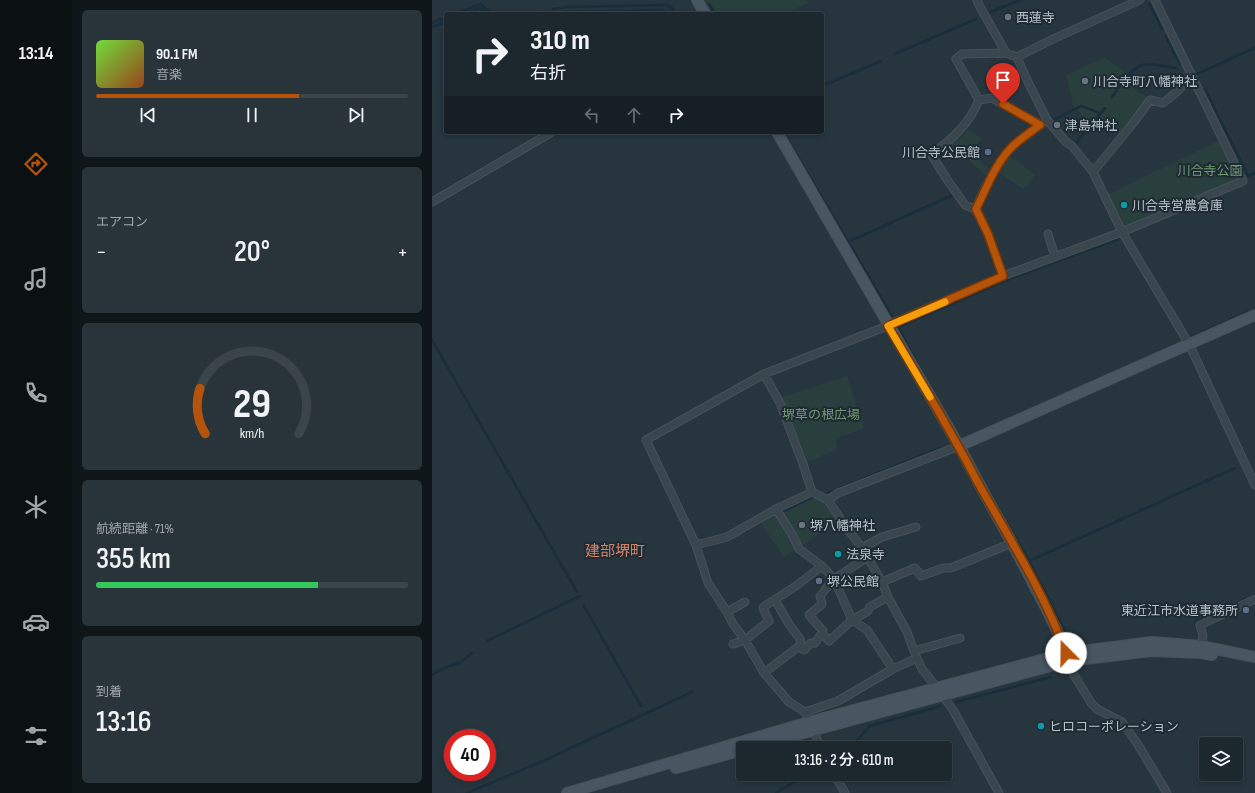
<!DOCTYPE html>
<html lang="ja">
<meta charset="utf-8">
<style>
:root{--surface:#1c282e;--page:#29343a;--text:#f1f3f6;--muted:#a0a6aa;--line:#3a444a;--accent:#b45309}
body{margin:0;font-family:"Sofia Sans Condensed","Noto Sans JP",sans-serif;background:var(--page);color:var(--text);height:100vh;display:flex;flex-direction:column;font-size:15px;white-space:nowrap}
*{box-sizing:border-box;margin:0}
p{font-size:13px;color:var(--muted)}
.icon{flex:none;width:22px;height:22px;fill:none;stroke:currentColor;stroke-width:2;stroke-linecap:round;stroke-linejoin:round}
.map{position:relative;flex:1;overflow:hidden}
.drawer{display:flex;flex-direction:column;gap:10px;padding:10px;background:#0f1619;width:360px}
.drawer>*{flex:none}
.guide{position:absolute;left:12px;top:12px;width:380px;height:122px;border-radius:4px;box-shadow:0 2px 6px #0003,0 0 0 1px var(--line);background:#1c282e;color:var(--text);overflow:hidden}
.tools{position:absolute;left:767px;top:737px;display:grid;gap:8px}
.tools a{display:grid;place-items:center;width:44px;height:44px;border-radius:4px;background:var(--surface);box-shadow:0 2px 6px #0003,0 0 0 1px var(--line);font-size:20px}
.speed{position:absolute;left:12px;top:729px;display:flex;gap:8px;font-size:20px;font-weight:700;text-align:center}
.speed>*{display:grid;place-content:center;width:52px;height:52px;border-radius:50%;background:var(--surface);box-shadow:0 2px 6px #0003,0 0 0 1px var(--line);line-height:1}
.speed .limit{border:6px solid #d22;background:#fff;color:#111}
.pin{position:absolute;display:grid;place-items:center;width:34px;height:34px;color:#fff;margin:-41px -17px;border-radius:50% 50% 50% 0;rotate:-45deg;box-shadow:0 0 4px #0007}
.pin .icon{rotate:45deg}
.me{position:absolute;width:44px;margin:-22px;rotate:338deg;stroke-linejoin:round;filter:drop-shadow(0 0 3px #0008)}
.turn{display:flex;align-items:center;gap:14px;height:84px;padding:0 20px;font-size:18px}
.turn .icon{width:52px;height:52px;stroke-width:2.5}
.turn b{display:block;font-size:28px;line-height:34px}
.lanes{display:flex;align-items:center;height:38px;padding:0 20px;background:#0003;justify-content:center;gap:20px;direction:ltr}
.lanes .off{opacity:.35}
.big{font-size:30px;font-weight:600;line-height:1.1}
.drawer .widget{flex:1;display:flex;flex-direction:column;justify-content:center;gap:6px;min-width:0;padding:0 14px;border-radius:6px;background:var(--page)}
.drawer .dial{align-items:center;gap:0}
.dial svg{height:104px;overflow:visible;fill:none;stroke:var(--line);stroke-width:7;stroke-linecap:round;text-anchor:middle}
.dial text{fill:var(--text);stroke:none}
.song{display:flex;align-items:center;gap:12px}
.cover{width:48px;height:48px;border-radius:6px;background:linear-gradient(135deg,hsl(100 70% 55%),hsl(20 70% 35%))}
.played{height:4px;border-radius:2px;background:linear-gradient(90deg,var(--accent) 65%,var(--line) 65%)}
.keys{display:flex;justify-content:space-around;direction:ltr}
.heat{display:flex;justify-content:space-between;align-items:center;font-size:22px;direction:ltr}
.charge{height:6px;border-radius:3px;background:linear-gradient(90deg,#34c759 71%,var(--line) 0)}
.trip{position:absolute;left:304px;top:741px;width:216px;height:40px;border-radius:4px;background:var(--surface);box-shadow:0 2px 6px #0003,0 0 0 1px var(--line);font-weight:600;line-height:40px;text-align:center}
main{display:flex;flex:1;min-height:0}
.tab-bar{display:flex;flex-direction:column;width:72px;justify-content:space-around;align-items:center;background:#0b1012;color:var(--muted)}
.tab-bar .icon{width:28px;height:28px}
.tab-bar .selected{color:var(--accent)}
.tab-bar b{font-size:18px;color:var(--text)}
.map>svg:first-child{display:block}
.green{fill:#283f3d}
.lines{fill:none;stroke-linecap:round;stroke-linejoin:round}
.stream{stroke:#192e3b;stroke-width:2.5}
.street-casing{stroke:#46525a;stroke-width:9}
.secondary-casing{stroke:#46525a;stroke-width:12}
.street{stroke:#3a464e;stroke-width:7}
.secondary{stroke:#485661;stroke-width:10}
.route-casing{stroke:#753606;stroke-width:10}
.route{stroke:#b45309;stroke-width:7}
.slow{stroke:#f59e0b;stroke-width:7}
.worship-dot{fill:#6b7280;stroke:#1f2b33;stroke-width:1.5}
.service-dot{fill:#5c6f8a;stroke:#1f2b33;stroke-width:1.5}
.culture-dot{fill:#0f9aa8;stroke:#1f2b33;stroke-width:1.5}
.labels{text-anchor:middle;stroke-width:4;stroke-linejoin:round;paint-order:stroke}
.poi-label{font-size:13px;fill:#b6c1c9;stroke:#1f2b33;text-anchor:start}
.park-label{font-size:13px;fill:#6e9870;stroke:#1f2b33}
.quarter-label{font-size:15px;fill:#d0836a;stroke:#1f2b33}
</style>
<main>
<nav class="tab-bar">
<b>13:14</b>
<svg class="icon selected" aria-label="directions" viewBox="0 0 24 24"><path d="M12 3l9 9-9 9-9-9zM9 14v-3h6M13 9l2 2-2 2"/></svg>
<svg class="icon" aria-label="music" viewBox="0 0 24 24"><path d="M9 18V5l10-2v13"/><circle cx="6" cy="18" r="3"/><circle cx="16" cy="16" r="3"/></svg>
<svg class="icon" aria-label="phone" viewBox="0 0 24 24"><path d="M5 4h4l2 5-3 2q2 4 5 5l2-3 5 2v4C11 20 4 13 5 4z"/></svg>
<svg class="icon" aria-label="climate" viewBox="0 0 24 24"><path d="M12 3v18M4 7l16 10M4 17L20 7"/></svg>
<svg class="icon" aria-label="car" viewBox="0 0 24 24"><path d="M5 17H2v-5l4-1 3-4h7l3 4 3 1v5h-3M9 17h6M6 11h13"/><circle cx="7" cy="17" r="2"/><circle cx="17" cy="17" r="2"/></svg>
<svg class="icon" aria-label="filters" viewBox="0 0 24 24"><path d="M4 7h16M4 17h16"/><circle cx="9" cy="7" r="2"/><circle cx="15" cy="17" r="2"/></svg>
</nav>
<section class="drawer">
<div class="widget">
<div class="song"><i class="cover"></i><div><b>90.1 FM</b><p>音楽</p></div></div>
<div class="played"></div>
<div class="keys"><svg class="icon" aria-label="previous" viewBox="0 0 24 24"><path d="M18 5L8 12l10 7zM5 5v14"/></svg><svg class="icon" aria-label="pause" viewBox="0 0 24 24"><path d="M8 5v14M16 5v14"/></svg><svg class="icon" aria-label="next" viewBox="0 0 24 24"><path d="M6 5l10 7-10 7zM19 5v14"/></svg></div>
</div>
<div class="widget"><p>エアコン</p>
<div class="heat"><a>−</a><b class="big">20°</b><a>+</a></div>
</div>
<div class="widget dial"><svg viewBox="0 0 100 80">
<path d="M14 69A42 42 0 1 1 86 69"/>
<path d="M14 69A42 42 0 0 1 10 34" stroke="#b45309"/>
<text x="50" y="56" font-size="32" font-weight="700">29</text>
<text x="50" y="72" font-size="11">km/h</text>
</svg></div>
<div class="widget"><p>航続距離 · 71%</p><b class="big">355 km</b><div class="charge"></div></div>
<div class="widget"><p>到着</p><b class="big">13:16</b></div>
</section>
<div class="map">
<svg width="823" height="793" viewBox="0 0 823 793">
<rect width="100%" height="100%" fill="#26353e"/>
<path class="green" d="M269,0H375L377,2L353,14H277Z
M673,57L703,79L698,85L718,100L693,138L667,121L657,123L641,105L634,75Z
M536,130L550,138L541,149L529,160L516,147L533,134Z
M790,139L811,181L690,232L673,196Z
M542,154L558,170L554,176L537,160Z
M576,156L587,162L603,175L597,185L591,189L566,172Z
M415,376L432,428L403,439L406,449L375,462L350,397Z
M380,495L393,501L401,515L394,522L395,529L352,557L329,524V519Z"/>
<g class="lines">
<path class="stream" d="M717,3L730,29
M277,4L283,14
M121,9L135,7L236,5L242,10
M559,12L588,0
M23,14L49,4L55,10L64,14
M33,14L48,8L55,14
M102,14L110,12
M127,14L134,12L231,10
M0,23L14,17
M0,27L14,22
M734,37L748,64
M463,54L544,19
M765,74L823,48
M390,86L449,61
M773,89L816,176L823,173
M680,97C685,89 700,68 710,65C719,62 734,67 744,68
M621,120L649,106L668,113
M351,132L460,316
M644,143L673,108
M416,242L523,194
M759,337L823,309
M0,340L145,592
M497,385L466,327L572,281L687,239
M556,490L597,561L637,639
M396,493L508,448
M352,511L381,497
M297,539L342,514
M597,561L803,468
M152,606L209,706
M763,622L823,595
M55,641L148,596
M0,675L12,668L29,662L40,653
M524,702L619,677
M416,748L422,744L438,726L509,706
M35,793L111,761L260,692
M344,793L376,774"/>
<g class="street-casing">
<path id="street" d="M545,0L547,5L574,53
M585,57L595,80L615,120L634,142L640,146L661,172L690,232L757,344L823,485
M661,172L702,122L718,100L731,103L747,90L759,73
M0,202L120,132
M543,209C553,189 562,167 577,150C586,140 597,133 609,125L560,98L547,100
M616,234L623,257
M571,276L556,234L543,209L533,205L514,178L499,154C519,141 538,122 547,100L524,59L530,54L574,53L585,57L621,39L708,0
M332,374L348,403L371,464L380,492L396,500L413,526L430,548L450,582L456,597L475,632L482,651L490,669L505,688
M396,500L406,493L527,446
M344,509L361,536L367,549L390,566L402,579L420,620L435,630L461,669
M264,545L295,537L344,509L380,492
M430,548L450,537L484,527
M436,557L402,579L388,596L390,604L377,615L391,631L390,633L397,641L420,620L436,611L438,607L443,604L456,597
M450,582L483,568L489,576L511,568H519L580,543
M343,600L357,624L368,639L369,642L366,647L372,650L379,643H383L390,633
M295,612L313,602
M301,644L313,640L337,621L331,608L334,605L361,588L390,566
M769,646L771,636L768,625L823,599
M482,651L528,638
M636,657L639,670L659,703L665,709L690,722L705,743L735,793
M332,673L366,647
M511,696L521,710L567,793
M373,712L406,701L461,669L485,658
M389,748L373,712L357,702L332,673L313,640L301,624L295,612L276,583L264,545L214,440L332,374L450,328L571,276L690,232L811,181L723,0
M402,774L413,793"/>
</g>
<g class="secondary-casing">
<path id="secondary" d="M265,0L273,14
M345,132L527,446L556,500L580,543L613,606L630,641L635,653
M527,446L823,315
M316,748L637,661L719,651L769,653L780,655
M244,768L311,750
M135,793L377,722L635,653L720,642L769,646L823,657"/>
</g>
<use href="#street" class="street"/>
<use href="#secondary" class="secondary"/>
</g>
<g class="lines">
<g class="route-casing">
<path id="route" d="M571,104L608,125C597,133 586,140 577,150C562,167 554,189 544,209L556,234L571,276L456,326C480,366 504,406 526,446C537,465 546,484 557,502C585,551 615,600 634,653"/>
</g>
<use href="#route" class="route"/>
<path class="slow" d="M498,397L456,326L513,302"/>
</g>
<g class="worship-dot">
<circle cx="576" cy="17" r="4"/>
<circle cx="653" cy="81" r="4"/>
<circle cx="625" cy="125" r="4"/>
<circle cx="370" cy="525" r="4"/>
</g>
<g class="service-dot">
<circle cx="556" cy="152" r="4"/>
<circle cx="387" cy="581" r="4"/>
<circle cx="814" cy="610" r="4"/>
</g>
<g class="culture-dot">
<circle cx="692" cy="205" r="4"/>
<circle cx="406" cy="554" r="4"/>
<circle cx="609" cy="726" r="4"/>
</g>
<g class="labels">
<g class="poi-label">
<text x="584" y="22">西蓮寺</text>
<text x="661" y="86">川合寺町八幡神社</text>
<text x="633" y="130">津島神社</text>
<text x="548" y="157" text-anchor="end">川合寺公民館</text>
<text x="700" y="210">川合寺営農倉庫</text>
<text x="378" y="530">堺八幡神社</text>
<text x="414" y="559">法泉寺</text>
<text x="395" y="586">堺公民館</text>
<text x="806" y="615" text-anchor="end">東近江市水道事務所</text>
<text x="617" y="731">ヒロコーポレーション</text>
</g>
<g class="park-label">
<text x="778" y="175">川合寺公園</text>
<text x="389" y="419">堺草の根広場</text>
</g>
<g class="quarter-label">
<text x="183" y="556">建部堺町</text>
</g>
</g>
</svg>
<div class="tools">
<a><svg class="icon" aria-label="layers" viewBox="0 0 24 24"><path d="M12 4l9 5-9 5-9-5zM3 14l9 5 9-5"/></svg></a>
</div>
<div class="speed"><div class="limit">40</div></div>
<div class="pin" style="left:571px;top:104px;background:#d93025"><svg class="icon" aria-label="arrive" viewBox="0 0 24 24"><path d="M6 21V4h12l-3 4 3 4H6"/></svg></div>
<svg class="me" style="left:634px;top:653px" viewBox="-20 -20 40 40"><circle r="19" fill="#fff"/><path d="M0-13L10 11 0 6-10 11z" fill="#b45309"/></svg>
<div class="trip">13:16 · 2 分 · 610 m</div>
<div class="guide">
<div class="turn"><svg class="icon" aria-label="right" viewBox="0 0 24 24"><path d="M7 20v-9h11M14 6l5 5-5 5"/></svg><div><b>310 m</b>右折</div></div>
<div class="lanes"><svg class="icon off" aria-label="left" viewBox="0 0 24 24"><path d="M17 20v-9H6M10 6l-5 5 5 5"/></svg><svg class="icon off" aria-label="ahead" viewBox="0 0 24 24"><path d="M12 20V5M6 11l6-6 6 6"/></svg><svg class="icon" aria-label="right" viewBox="0 0 24 24"><path d="M7 20v-9h11M14 6l5 5-5 5"/></svg></div>
</div>
</div>
</main>
